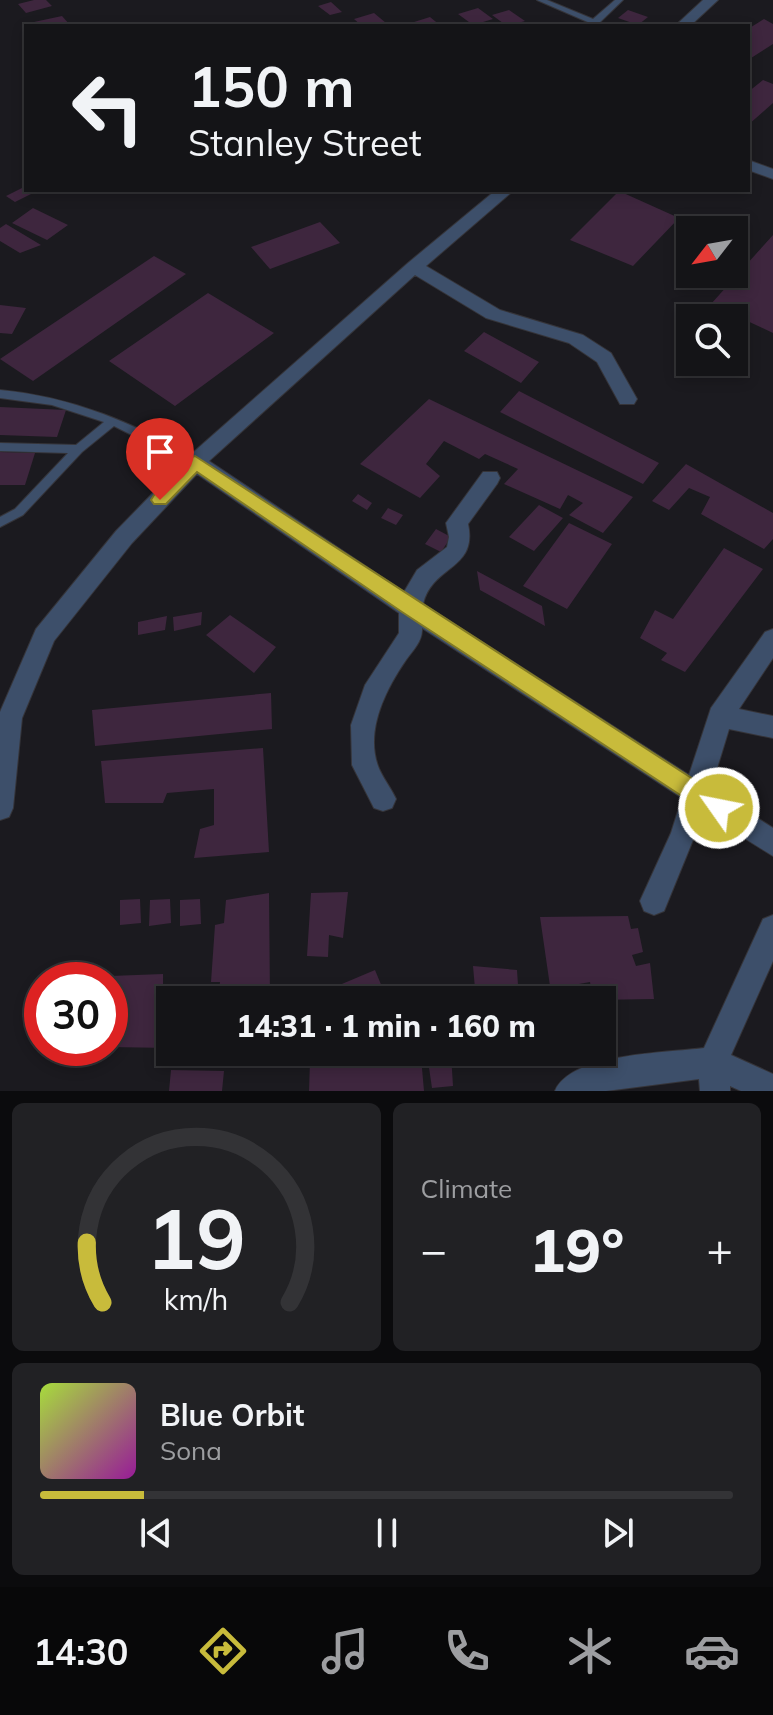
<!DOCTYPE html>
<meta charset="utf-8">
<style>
:root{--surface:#141417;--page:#212124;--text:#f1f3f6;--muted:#9d9ea1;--line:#333336;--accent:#c8bb3b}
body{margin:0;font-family:Mulish,sans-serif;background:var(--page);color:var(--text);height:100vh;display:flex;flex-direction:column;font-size:30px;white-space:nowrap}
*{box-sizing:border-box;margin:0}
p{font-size:26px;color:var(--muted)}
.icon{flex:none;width:44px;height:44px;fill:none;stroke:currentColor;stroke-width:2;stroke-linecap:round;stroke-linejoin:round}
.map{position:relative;height:1091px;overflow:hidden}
.drawer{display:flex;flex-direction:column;gap:12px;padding:12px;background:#0b0b0d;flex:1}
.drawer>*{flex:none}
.banner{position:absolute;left:24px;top:24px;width:726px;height:168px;border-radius:0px;box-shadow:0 4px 12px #0003,0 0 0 2px var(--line);background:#141417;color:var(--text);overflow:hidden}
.needle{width:52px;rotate:239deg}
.fabs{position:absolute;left:676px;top:216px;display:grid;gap:16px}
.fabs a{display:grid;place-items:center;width:72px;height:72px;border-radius:0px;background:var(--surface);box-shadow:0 4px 12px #0003,0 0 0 2px var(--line);font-size:40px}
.speed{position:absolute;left:24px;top:962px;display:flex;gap:16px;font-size:40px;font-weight:700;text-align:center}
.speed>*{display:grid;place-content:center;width:104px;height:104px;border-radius:50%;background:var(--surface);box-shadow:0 4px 12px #0003,0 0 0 2px var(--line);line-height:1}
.speed .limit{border:12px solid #d22;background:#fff;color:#111}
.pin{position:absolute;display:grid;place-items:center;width:68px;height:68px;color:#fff;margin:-82px -34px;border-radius:50% 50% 50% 0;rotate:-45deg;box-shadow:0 0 8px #0007}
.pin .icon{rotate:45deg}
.me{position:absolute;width:88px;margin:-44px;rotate:303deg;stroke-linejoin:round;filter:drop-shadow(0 0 6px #0008)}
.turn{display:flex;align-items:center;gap:28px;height:168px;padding:0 32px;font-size:36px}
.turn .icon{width:104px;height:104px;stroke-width:2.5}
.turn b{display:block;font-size:56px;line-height:68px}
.big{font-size:60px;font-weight:800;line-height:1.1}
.drawer .widget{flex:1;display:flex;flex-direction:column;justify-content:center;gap:12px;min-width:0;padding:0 28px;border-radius:12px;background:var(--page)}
.drawer .dial{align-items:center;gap:0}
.dial svg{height:208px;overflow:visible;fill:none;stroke:var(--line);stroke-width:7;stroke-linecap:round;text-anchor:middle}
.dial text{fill:var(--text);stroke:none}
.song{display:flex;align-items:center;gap:24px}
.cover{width:96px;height:96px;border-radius:12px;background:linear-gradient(135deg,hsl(80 70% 55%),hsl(300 70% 35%))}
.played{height:8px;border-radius:4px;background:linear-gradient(90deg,var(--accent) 15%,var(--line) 15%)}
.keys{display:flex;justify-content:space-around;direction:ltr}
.heat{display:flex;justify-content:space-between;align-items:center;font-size:44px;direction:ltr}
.drawer .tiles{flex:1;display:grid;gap:12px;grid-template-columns:1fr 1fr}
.widget:last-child{grid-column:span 2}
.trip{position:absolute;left:156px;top:986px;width:460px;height:80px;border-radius:0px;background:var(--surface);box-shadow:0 4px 12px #0003,0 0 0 2px var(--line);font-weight:800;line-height:80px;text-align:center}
.tab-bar{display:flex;height:128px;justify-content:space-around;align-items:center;background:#080809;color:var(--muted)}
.tab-bar .icon{width:56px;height:56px}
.tab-bar .active{color:var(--accent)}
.tab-bar b{font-size:36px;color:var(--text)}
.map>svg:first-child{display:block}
.building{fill:#3e263e}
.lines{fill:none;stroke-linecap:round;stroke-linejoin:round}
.service-casing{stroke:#353439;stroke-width:2}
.minor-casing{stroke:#353439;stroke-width:2}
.service{fill:#3d4f6a;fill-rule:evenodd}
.minor{fill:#3d4f6a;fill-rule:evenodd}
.route{fill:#c8bb3b;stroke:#827a26;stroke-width:2}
</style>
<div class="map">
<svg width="773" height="1091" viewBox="0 0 773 1091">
<rect width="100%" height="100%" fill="#1b1a1f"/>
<path class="building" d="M34,0H46L52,6L26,13L18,4Z
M331,2L342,12L330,15L318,6Z
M478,8L493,19L473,25L458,14Z
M509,10L525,21L507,26L492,15Z
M628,10L648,17L638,25L618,18Z
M374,13L386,23L362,26L354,19Z
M62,16L70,25L37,26L34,22Z
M430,17L441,26H416L411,23Z
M764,19L773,24V44L748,60V29Z
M763,80L773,84V103L748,125V92Z
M22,188L31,194L15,202L6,196Z
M619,191L679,218L633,266L570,240Z
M33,208L68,225L47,240L12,223Z
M320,222L340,243L270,269L251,247Z
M6,224L41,245L20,253L0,241V228Z
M773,235V333L711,304Z
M154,256L186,274L33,381L0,359Z
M208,293L274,333L175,406L109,361Z
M0,305L26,308L12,334L0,333Z
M484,332L539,362L521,383L464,351Z
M519,391L659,463L643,484L500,412Z
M429,399L633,497L603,533L569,515L583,503L568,495L560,509L504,484L518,469L485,454L479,459L444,441L426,464L440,476L420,498L360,464Z
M0,407L66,410L57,437L0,435Z
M0,452L35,453L25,485H0Z
M686,464L773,513V539L764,549L701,514L710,497L689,488L669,510L652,501Z
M358,494L372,503L367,510L352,501Z
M539,505L563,518L534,551L509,537Z
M388,508L403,515L396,525L381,518Z
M569,523L612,544L567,609L523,586Z
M436,529L451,537L441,552L425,544Z
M724,548L763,569L685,672L661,660L667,653L640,638L655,610L673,619Z
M477,571L542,606L545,626L480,590Z
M202,612L201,625L174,631L173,617Z
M230,615L276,647L254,673L206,635Z
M167,616L165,630L138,635V622Z
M271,693L272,729L95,746L92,710Z
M263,748L269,852L194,858L200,829L214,825V789L167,793L163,803H105L101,761Z
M348,892L343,938L329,935L328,957L307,956L311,893Z
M269,893L270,1000H218L220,982H211L215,925L224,923L226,900Z
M140,899L141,923L120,925V900Z
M170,899L171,923L149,926L150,900Z
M200,899L201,924L180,926V900Z
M628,916L631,929L638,928L643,952L632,955L636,966L650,963L654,999L593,1000L590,982L579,984L577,1000H552L540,917Z
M473,966L517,970L519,1000H476Z
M375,970L387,999L384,1000H304Z
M163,974V989L185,985L186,1000H170V1048L110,1047V980H84V977Z
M356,1052H394L421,1057L424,1091H309L310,1061L355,1063Z
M427,1054H451L453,1086L432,1088Z
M171,1070L224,1071L222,1091H169Z"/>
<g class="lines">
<g class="service-casing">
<path id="service" d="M537,0H547L593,19L615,0H623L596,26H588L590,23Z
M0,390C75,397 134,424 199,459L201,462L195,466L191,465L114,426L82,452L23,515L0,527V517L15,509L68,453L0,451V443L76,445L104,422L52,405L0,398Z"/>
</g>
<g class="minor-casing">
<path id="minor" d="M703,0H718L690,26H675Z
M748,160L773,169V179L748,170Z
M496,190H514L426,266L500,310L583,335L611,353L637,399L634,404H620L597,362L569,343L486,318L415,275L209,461L404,592L417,570L447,547L449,537L446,523L483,472H497L500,478L497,484L468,524C478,570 432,565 423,604L689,775L711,708L765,632L773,629V658L739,709L773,716V738L729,729L711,788L773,828V856L704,813L664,911L654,915L644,911L640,901L671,833L682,798L422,628C423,641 413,650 406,660C386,689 365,730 378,766C382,777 391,788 396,799L392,808L383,811L374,808L352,765L351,725L365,685L399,633V613L197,474L132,543L54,641L22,718L13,808L9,817L0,820V712L36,629L116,531L188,457L408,263Z
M773,915V961L731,1055L773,1074V1091H741L730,1086V1091H700L699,1079L606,1091H555C571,1053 666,1053 704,1048L763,919Z"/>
</g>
<use href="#service" class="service"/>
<use href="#minor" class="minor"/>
</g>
<path class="route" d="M195,456L727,801L730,808L727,816L719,818L712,816L402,612L197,472L166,504H154L151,500L154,495L189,458Z"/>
</svg>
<div class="fabs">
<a><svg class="needle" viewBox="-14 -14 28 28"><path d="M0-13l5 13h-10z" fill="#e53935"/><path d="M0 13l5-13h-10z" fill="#9d9ea1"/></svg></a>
<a><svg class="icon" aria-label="search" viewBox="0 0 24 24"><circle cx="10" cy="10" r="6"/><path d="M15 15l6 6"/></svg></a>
</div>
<div class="speed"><div class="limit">30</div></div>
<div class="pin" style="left:160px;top:500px;background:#d93025"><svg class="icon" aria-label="arrive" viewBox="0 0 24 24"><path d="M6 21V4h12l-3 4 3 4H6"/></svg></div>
<svg class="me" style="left:719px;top:808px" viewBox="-20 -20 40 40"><circle r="17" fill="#c8bb3b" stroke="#fff" stroke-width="3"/><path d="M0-11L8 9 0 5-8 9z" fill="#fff"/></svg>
<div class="trip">14:31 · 1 min · 160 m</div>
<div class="banner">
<div class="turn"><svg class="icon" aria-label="left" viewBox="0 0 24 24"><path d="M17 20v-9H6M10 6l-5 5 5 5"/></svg><div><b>150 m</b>Stanley Street</div></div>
</div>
</div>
<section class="drawer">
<div class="tiles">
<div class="widget dial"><svg viewBox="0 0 100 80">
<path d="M14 69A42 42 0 1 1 86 69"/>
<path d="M14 69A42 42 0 0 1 8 46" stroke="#c8bb3b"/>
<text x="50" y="56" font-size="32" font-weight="700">19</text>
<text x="50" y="72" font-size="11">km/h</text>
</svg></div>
<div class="widget"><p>Climate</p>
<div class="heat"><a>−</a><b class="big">19°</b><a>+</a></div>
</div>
<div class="widget">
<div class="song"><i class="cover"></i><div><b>Blue Orbit</b><p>Sona</p></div></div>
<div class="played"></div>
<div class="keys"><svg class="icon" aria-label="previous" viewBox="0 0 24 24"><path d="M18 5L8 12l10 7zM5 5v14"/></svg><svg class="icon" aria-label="pause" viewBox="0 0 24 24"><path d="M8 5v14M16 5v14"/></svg><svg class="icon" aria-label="next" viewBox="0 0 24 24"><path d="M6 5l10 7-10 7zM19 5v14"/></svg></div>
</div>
</div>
</section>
<nav class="tab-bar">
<b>14:30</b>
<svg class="icon active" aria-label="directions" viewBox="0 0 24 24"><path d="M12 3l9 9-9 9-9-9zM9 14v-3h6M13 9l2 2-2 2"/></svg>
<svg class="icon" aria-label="music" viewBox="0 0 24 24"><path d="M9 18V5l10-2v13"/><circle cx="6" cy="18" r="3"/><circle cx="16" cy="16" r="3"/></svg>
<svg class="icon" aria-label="phone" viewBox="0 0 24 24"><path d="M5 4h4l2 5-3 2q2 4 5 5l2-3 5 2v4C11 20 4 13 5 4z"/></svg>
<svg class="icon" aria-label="climate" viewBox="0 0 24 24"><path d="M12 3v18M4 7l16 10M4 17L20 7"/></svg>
<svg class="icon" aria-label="car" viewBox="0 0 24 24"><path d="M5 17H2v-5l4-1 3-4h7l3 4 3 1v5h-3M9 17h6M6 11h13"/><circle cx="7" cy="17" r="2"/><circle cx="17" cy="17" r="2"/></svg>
</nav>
